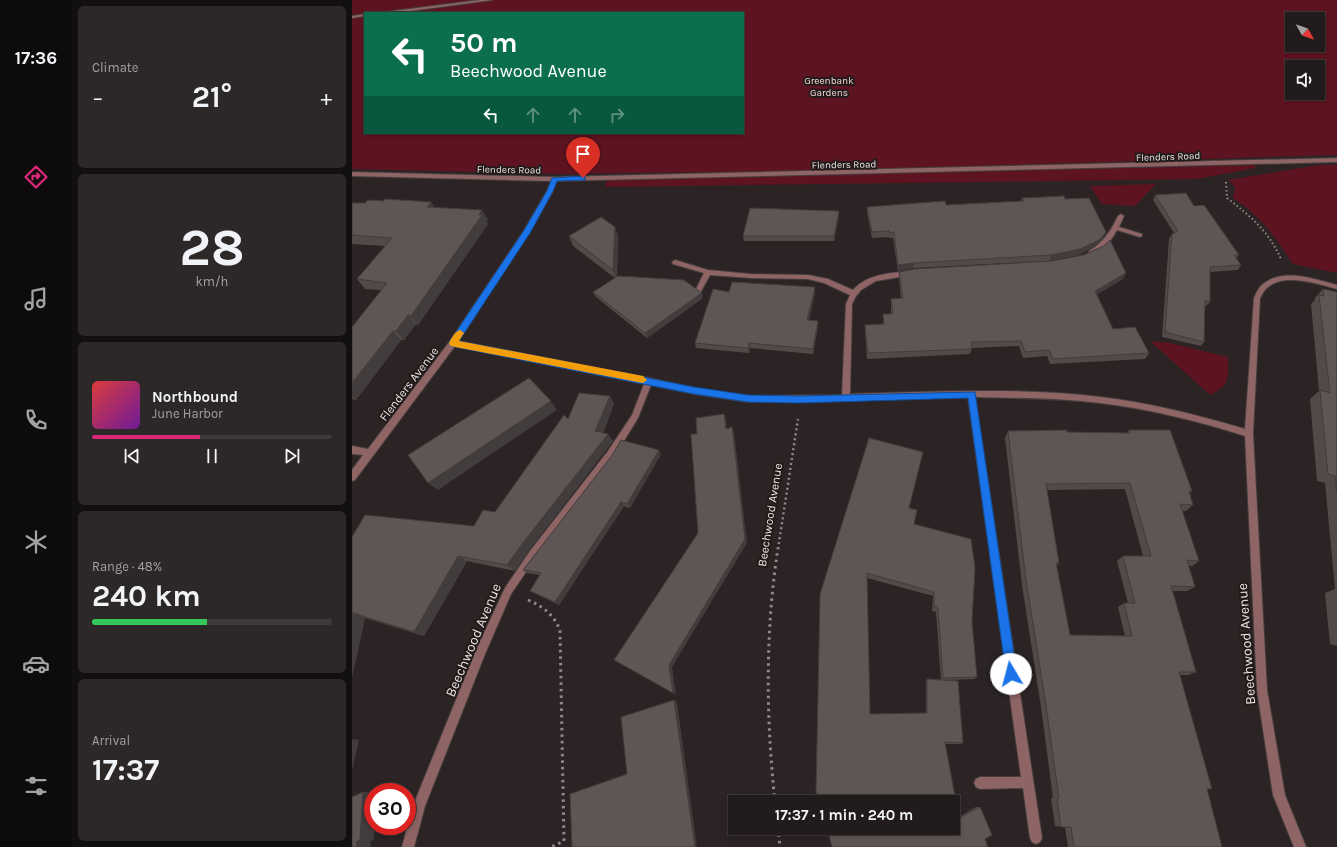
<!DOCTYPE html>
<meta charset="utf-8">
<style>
:root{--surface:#211b1b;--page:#2d2828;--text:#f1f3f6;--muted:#a2a1a3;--line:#3e393a;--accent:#db2777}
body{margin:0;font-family:Karla,sans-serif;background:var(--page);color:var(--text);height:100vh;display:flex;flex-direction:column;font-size:15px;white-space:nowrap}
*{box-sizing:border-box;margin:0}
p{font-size:13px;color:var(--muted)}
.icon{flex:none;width:22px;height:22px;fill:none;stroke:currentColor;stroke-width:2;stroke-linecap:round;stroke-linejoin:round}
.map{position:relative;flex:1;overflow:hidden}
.sheet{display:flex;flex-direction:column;gap:6px;padding:6px;background:#120f0f;width:280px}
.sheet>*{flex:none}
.hud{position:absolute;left:12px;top:12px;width:380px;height:122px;border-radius:0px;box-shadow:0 2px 6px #0003,0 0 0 1px var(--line);background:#0b6e4f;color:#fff;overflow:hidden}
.needle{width:26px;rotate:130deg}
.controls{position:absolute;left:933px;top:12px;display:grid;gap:8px}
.controls a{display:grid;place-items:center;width:40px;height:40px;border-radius:0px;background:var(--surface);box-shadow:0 2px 6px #0003,0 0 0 1px var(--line);font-size:20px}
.speed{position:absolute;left:12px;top:783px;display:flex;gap:8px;font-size:20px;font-weight:700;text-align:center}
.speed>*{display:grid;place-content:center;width:52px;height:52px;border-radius:50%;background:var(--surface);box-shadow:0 2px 6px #0003,0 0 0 1px var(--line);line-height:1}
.speed .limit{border:6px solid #d22;background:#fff;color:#111}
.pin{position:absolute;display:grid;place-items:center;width:34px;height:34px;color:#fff;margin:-41px -17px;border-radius:50% 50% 50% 0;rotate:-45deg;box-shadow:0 0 4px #0007}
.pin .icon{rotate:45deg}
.me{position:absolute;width:44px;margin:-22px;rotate:352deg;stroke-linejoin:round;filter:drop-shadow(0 0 3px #0008)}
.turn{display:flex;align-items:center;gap:14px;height:84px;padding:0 20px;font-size:18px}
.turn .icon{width:52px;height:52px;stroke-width:2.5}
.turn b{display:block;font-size:28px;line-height:34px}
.lanes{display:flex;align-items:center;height:38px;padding:0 20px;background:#0003;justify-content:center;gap:20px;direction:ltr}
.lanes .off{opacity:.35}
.big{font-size:30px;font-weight:700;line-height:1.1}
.sheet .card{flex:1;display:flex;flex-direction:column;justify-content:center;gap:6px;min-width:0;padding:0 14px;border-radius:6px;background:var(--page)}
.sheet .dial{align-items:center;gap:0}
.dial b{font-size:52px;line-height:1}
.song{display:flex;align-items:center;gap:12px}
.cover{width:48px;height:48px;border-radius:6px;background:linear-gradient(135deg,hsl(0 70% 55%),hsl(280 70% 35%))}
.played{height:4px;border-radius:2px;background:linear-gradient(90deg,var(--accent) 45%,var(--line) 45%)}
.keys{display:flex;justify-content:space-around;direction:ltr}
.heat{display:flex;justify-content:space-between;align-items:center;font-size:22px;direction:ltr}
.charge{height:6px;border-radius:3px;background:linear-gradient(90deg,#34c759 48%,var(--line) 0)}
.trip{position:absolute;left:376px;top:795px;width:232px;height:40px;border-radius:0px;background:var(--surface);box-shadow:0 2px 6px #0003,0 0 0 1px var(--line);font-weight:700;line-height:40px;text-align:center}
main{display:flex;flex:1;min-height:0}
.tab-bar{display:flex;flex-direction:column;width:72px;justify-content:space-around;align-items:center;background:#0d0b0b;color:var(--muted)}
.tab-bar .icon{width:28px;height:28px}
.tab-bar .on{color:var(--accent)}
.tab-bar b{font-size:18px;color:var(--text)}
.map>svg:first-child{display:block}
.green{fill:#5e1420;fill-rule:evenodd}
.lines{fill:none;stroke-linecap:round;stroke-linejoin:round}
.lane-casing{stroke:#473f3f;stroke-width:2}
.street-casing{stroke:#473f3f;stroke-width:2}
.path-far2{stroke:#91898a;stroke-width:2;stroke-dasharray:1.5 2.5;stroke-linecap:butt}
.path-far1{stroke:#91898a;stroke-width:2.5;stroke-dasharray:2 3;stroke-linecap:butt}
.path{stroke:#91898a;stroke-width:3;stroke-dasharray:2.5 4;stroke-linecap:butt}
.lane{fill:#8e6465;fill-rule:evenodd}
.street{fill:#8e6465;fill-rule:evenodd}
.wall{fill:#524949;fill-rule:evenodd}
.shaded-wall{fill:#423c3c}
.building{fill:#5f5555;stroke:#423c3c;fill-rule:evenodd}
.route{fill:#1a73e8;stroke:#114b97}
.slow{fill:#f59e0b}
.labels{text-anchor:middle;stroke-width:4;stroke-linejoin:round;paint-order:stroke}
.far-park-label{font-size:10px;fill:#f0d4d5;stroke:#231a1a}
.far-street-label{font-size:10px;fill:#eae3e4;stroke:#231a1a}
.street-label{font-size:12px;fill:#eae3e4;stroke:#231a1a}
.near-street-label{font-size:14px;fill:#eae3e4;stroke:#231a1a}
</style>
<main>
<nav class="tab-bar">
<b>17:36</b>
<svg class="icon on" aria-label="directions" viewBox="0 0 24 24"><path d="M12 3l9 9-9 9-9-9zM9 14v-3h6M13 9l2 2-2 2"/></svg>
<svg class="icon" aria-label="music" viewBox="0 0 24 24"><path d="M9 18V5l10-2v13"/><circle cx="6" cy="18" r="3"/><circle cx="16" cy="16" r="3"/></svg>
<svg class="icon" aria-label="phone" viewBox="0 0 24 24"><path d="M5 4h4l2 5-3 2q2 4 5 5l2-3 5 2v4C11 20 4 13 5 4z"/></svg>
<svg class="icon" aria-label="climate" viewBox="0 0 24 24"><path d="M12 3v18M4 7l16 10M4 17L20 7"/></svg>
<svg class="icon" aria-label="car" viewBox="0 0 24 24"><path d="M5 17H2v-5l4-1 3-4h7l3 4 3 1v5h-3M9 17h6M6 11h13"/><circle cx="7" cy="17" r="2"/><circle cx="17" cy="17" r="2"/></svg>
<svg class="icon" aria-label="filters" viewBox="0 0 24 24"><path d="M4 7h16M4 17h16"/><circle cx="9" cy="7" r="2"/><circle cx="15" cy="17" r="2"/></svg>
</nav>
<section class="sheet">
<div class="card"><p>Climate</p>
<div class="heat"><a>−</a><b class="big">21°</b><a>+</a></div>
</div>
<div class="card dial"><b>28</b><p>km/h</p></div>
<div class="card">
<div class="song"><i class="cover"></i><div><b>Northbound</b><p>June Harbor</p></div></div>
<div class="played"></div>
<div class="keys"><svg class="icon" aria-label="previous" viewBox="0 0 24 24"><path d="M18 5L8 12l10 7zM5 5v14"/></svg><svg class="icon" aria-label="pause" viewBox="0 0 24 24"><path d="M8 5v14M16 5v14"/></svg><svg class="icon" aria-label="next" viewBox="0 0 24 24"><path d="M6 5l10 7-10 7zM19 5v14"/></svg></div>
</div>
<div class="card"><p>Range · 48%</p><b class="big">240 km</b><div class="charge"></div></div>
<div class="card"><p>Arrival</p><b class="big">17:37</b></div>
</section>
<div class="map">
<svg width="985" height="847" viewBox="0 0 985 847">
<rect width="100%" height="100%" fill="#2c2424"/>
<path class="green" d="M0,0H985V155L464,171L208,174L0,169ZM13,13H391V133H13ZM940,19H966V45H940ZM940,67H966V93H940Z
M902,165L904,168L844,179L253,187L255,180L284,179Z
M967,165H985V273L941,264C921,235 911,218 881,198L883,187L876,180Z
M804,184L783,206L750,204L738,186Z
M798,341L818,343L876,357C876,379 879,384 858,395Z"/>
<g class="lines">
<g class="lane-casing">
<path id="lane" d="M128,0H140L44,13H31L33,12Z
M13,14V16L0,18V16Z"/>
</g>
<g class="street-casing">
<path id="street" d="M985,158V162L204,181L201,191L177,233L106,341L297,378L342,388L396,396L490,395L494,304L498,295L472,283L456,279L399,278L358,275L348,293H346L343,291L352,273L321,264L320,262L323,260L356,270L399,274L456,275L476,279L501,290C515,274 538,273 558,271H560V275L524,281L509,290L504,296L500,304L498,394C581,392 666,387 749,397C798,403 846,415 893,429L902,298C904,294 906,288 910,285C930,267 962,279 985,285V289C966,284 929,271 913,290C911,292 910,295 908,298L901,434L915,690L933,795L954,847H942L921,795L905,690L893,436C846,421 797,409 748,403C707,398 665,398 623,397L690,838L688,842L684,844L680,842L678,838L671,788L628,789L624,787L622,783L624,779L628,777H669L616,397L447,402H396L342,394L299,385L286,418L262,457L184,557L159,594L133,654L73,806L62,847H50L61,806L125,648L153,588L178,551L256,451L280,415L292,384L103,346L3,480L0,481V470L11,455L0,454V446L16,449L98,341L171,232L195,191L199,181L0,176V172L202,177Z
M769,214L772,216L767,227L790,234V236L788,237L765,230C760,239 749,256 737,255V251C751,243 759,231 766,216Z"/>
</g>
<path class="path-far2" d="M874,182L875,198C899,217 916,230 929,259"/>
<path class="path-far1" d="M426,549L446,419"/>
<path class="path" d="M176,600C192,607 201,614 208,630L212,841L199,847
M423,802C414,718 413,632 426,548
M426,828L428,847"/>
<use href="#lane" class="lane"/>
<use href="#street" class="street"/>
</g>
<path class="wall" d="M803,195L842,206L887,255L884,258L889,265L886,270L858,272V302L854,306H853L852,342L849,346L810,337L817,239L820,234L822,233L801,200Z
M670,198L713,199L754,232L751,238L744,246L726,255L697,261L561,268L546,271L541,238H537V237L520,238L515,213V207L594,205L669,201Z
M32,201L79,202L82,207L136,220L134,221L136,224L66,325L64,324L52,340H49L4,400L0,399V327L30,290L13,289L5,279L33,246L0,244V203H13Z
M487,216L482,241H392L391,236Z
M263,227L266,237L265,276L351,298L295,338L244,297L241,292L263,278L221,246L217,236Z
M547,272L771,279L745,294L761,329L797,353L793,359L698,364L695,356L671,358L667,346L620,348L618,354L515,359L513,331V325L531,324V314H539V299L549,298L547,278Z
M463,287V292L457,320L466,321V326L461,354L398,348L397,353L344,348L343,343L377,292Z
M971,289L985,292V646L978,644L973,593L983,589L973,483L965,481L958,399L967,391L959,304L963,300V298Z
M262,404L251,433L261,441L177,550L163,571L115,561L72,636L13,618L0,677V537L122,526L143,512L216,419Z
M777,430L840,491L838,493L841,505L834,511H830L847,561L840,566H836L843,587L835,591H821L844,672L836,675H828L855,789L870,847H716L713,827L703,826L699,798H701L689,707L670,585L653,438L656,431L715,432L775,433ZM773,489L791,556H771L765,561L776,603H772L766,607L773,636L718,635L705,566L707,563L695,490Z
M309,454L278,508L272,506L207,605L182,593L178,591L188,575L175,573L171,570Z
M557,508L562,524L620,622L625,677L622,679L595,680L611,743L609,744H593L607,817L624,807H628L640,835L467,802L468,594ZM515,578L581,596L580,611L584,612L589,680L575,679L574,681V713L518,714Z"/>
<path class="shaded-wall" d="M79,202L85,212L75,207Z
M130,210L136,220L134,221L136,224L66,325L59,316Z
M487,211V216L482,241V236Z
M263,227L266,237L265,280L261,270Z
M754,232L751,238L744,246L726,255L697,261L699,255Z
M562,263L561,268L546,271V265Z
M774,273L771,279L741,297L743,291Z
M463,287V292L456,325L455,320Z
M350,293L351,298L295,338L293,333Z
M56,315L64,324L52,340L44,331Z
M466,321V326L461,354V349Z
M41,331L49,340L4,400L0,397V383Z
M397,343L398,348L397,353L396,348Z
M258,396L262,404L248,438L243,431Z
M199,401L205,410L86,490L76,483Z
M372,414L374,419L375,433L374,429Z
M380,427L382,432L395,543L320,667L324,695L321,693L317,665Z
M256,434L261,441L177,550L163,571L155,565L170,544Z
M307,450L309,454L278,508L275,504Z
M269,502L272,506L207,605L203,602Z
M106,556L115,561L72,636L62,632Z
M1,613L13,618L0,677V618Z
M322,700L325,702L345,847H343Z
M0,739L7,740L0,771Z
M11,792H21V826H23L22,839L18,841L19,847H5L4,842Z"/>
<path class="building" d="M834,193L842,206L852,205L887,255H882L889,265L858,267V302L853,300L852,342L813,332L820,234L826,231L803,195Z
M712,196L713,199L737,198L754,232L747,240L728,249L699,255L562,263L546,265L542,232L537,233V231L520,232L515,207L593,201L594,205L672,201L670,198Z
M33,199L79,202L75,207L130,210L127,215H130L59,316L56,315L44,331H41L0,383V327L35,283L5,279L40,238L0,235V203H13L16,200L32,201Z
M398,208L487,211L482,236H391Z
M249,217L263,227L261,270L217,236Z
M758,240L774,273L743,291L761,329L783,327L797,353L701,359L697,350L673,352L669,341L619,342L620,349L516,353L513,325L532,324L531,314H541L539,299L551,298L547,272L562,269L700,261L731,255L752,246Z
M266,276L332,280L350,293L293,333L241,292Z
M380,282L463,287L455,320L466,321L461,349L397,343L396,348L343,343L361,289L377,292Z
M971,289L985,292V492L983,476L976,474L968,390L978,393L967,295L972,296Z
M177,378L199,401L76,483L56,455Z
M227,393L258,396L243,431L256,434L170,544L155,565L106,556L62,632L1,613L0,618V537L13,515L122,526L131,510L143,512L212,415L216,419Z
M372,414L374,429L380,427L393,539L317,665L321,693L262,660L346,533L339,434H345L344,418Z
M715,430V432L778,433L777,430H818L840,491H837L841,505L828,504L847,561L835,560L843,587L819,586L844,672H827L860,789H855L870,847H722L719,827H709L705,798H707L694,705L674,580L656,431ZM778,483L799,556H771L783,603H772L780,636L718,635L704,563H707L694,484Z
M517,438L571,452L557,508L565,510L562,524L619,539L623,567L620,622L625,677L591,678L586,608L582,607V592L515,573L518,714L575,713V679L606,681L611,743L593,742L607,818L628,807L640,835L633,839L636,847H480L475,828H601V802H467L464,792L468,594Z
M269,440L307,450L275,504L269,502L203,602L178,591L189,573L171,570L261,454Z
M322,700L343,847H220L218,794L275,774L269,717Z
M11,792L8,840L4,842L5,847H0V797Z"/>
<path class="route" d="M231,176L233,177V180L205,181L201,191L178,233L107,341L342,387L396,395L447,396L623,392L665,674L664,678L659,679L655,678L654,674L616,398L447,403L396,402L342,394L98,346L97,343L98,341L171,232L195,191L200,178Z"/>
<path class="slow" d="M108,330L112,333L107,341L291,376L295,380L291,383L98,346L97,343C99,339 103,331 108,330Z"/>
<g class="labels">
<g class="far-park-label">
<text x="477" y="84">Greenbank<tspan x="477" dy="12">Gardens</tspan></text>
</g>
<g class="far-street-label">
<text transform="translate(816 156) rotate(-2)" y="4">Flenders Road</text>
<text transform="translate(492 164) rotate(-1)" y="4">Flenders Road</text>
<text transform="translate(157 169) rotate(1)" y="4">Flenders Road</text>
</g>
<g class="street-label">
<text transform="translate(57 384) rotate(-53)" y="4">Flenders Avenue</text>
<text transform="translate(418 515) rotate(-81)" y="4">Beechwood Avenue</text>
</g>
<g class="near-street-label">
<text transform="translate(121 640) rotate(-67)" y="5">Beechwood Avenue</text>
<text transform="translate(894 644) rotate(-94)" y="5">Beechwood Avenue</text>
</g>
</g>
</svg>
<div class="controls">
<a><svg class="needle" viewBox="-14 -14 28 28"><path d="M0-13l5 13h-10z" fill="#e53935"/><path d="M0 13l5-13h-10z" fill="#a2a1a3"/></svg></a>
<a><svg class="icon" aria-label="sound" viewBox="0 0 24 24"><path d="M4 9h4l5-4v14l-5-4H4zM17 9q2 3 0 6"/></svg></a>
</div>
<div class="speed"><div class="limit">30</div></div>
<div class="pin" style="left:231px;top:178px;background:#d93025"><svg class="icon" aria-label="arrive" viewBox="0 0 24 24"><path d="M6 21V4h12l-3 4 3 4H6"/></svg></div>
<svg class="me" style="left:659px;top:674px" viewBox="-20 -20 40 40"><circle r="19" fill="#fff"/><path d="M0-13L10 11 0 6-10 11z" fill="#1a73e8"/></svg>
<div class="trip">17:37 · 1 min · 240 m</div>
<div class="hud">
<div class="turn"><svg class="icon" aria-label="left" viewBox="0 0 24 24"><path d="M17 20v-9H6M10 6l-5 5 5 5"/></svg><div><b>50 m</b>Beechwood Avenue</div></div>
<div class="lanes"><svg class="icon" aria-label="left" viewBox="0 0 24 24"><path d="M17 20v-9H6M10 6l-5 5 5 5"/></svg><svg class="icon off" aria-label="ahead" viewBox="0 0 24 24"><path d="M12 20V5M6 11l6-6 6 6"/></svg><svg class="icon off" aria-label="ahead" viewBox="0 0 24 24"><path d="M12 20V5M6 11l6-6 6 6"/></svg><svg class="icon off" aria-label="right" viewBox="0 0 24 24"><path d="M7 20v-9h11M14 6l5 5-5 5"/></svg></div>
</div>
</div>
</main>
